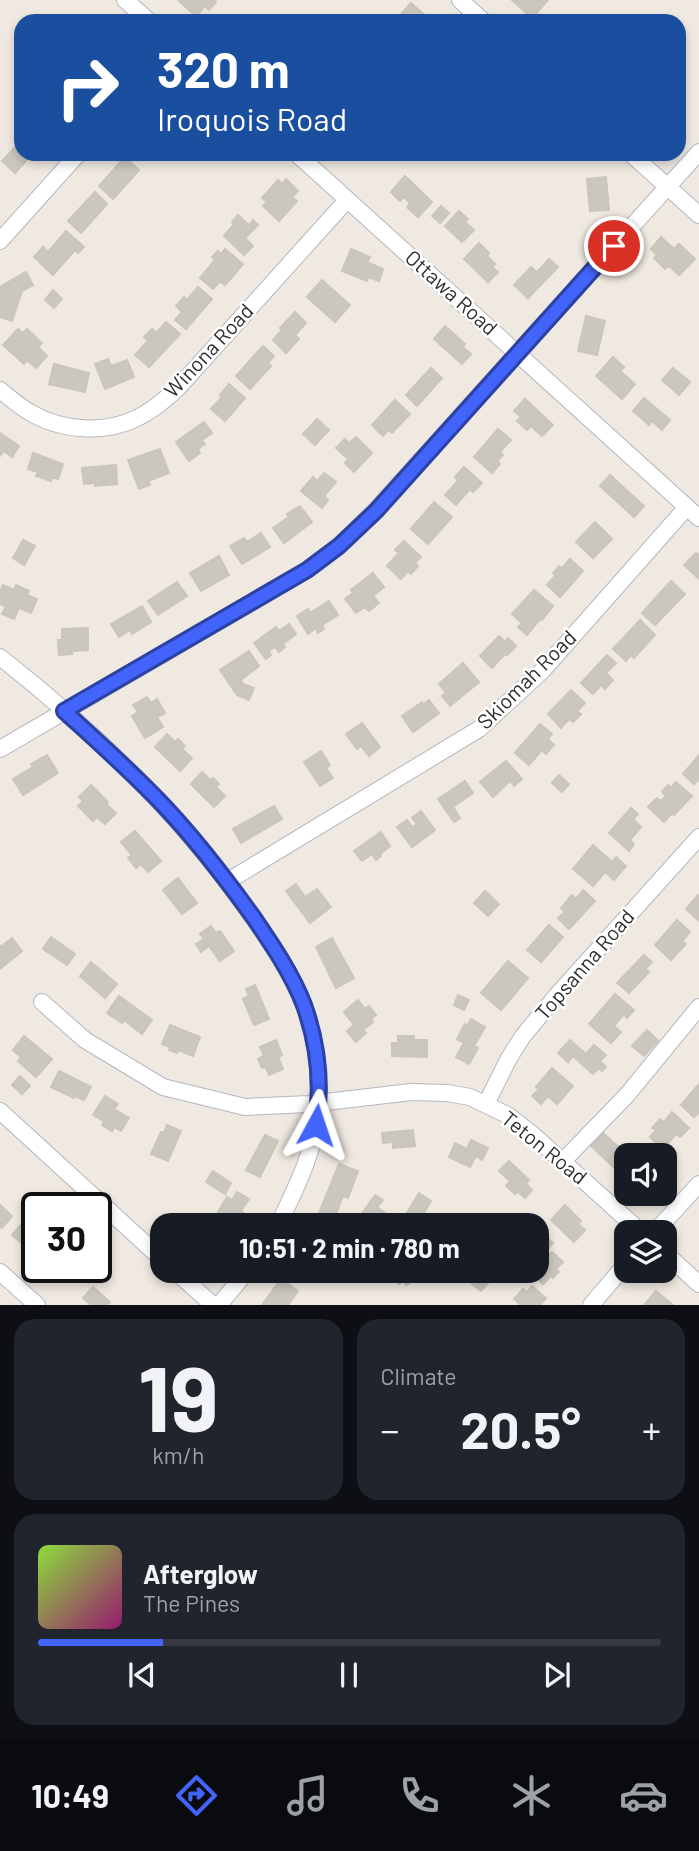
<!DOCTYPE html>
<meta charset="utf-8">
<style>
:root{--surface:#171b24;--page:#20242c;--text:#f1f3f6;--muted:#9ea1a6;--line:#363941;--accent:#4264fb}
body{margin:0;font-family:Barlow,sans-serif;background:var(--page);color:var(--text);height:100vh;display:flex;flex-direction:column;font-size:26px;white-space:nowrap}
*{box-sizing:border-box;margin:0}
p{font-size:23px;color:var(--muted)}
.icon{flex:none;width:38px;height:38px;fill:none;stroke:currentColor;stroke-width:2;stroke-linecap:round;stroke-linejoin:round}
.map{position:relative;height:1305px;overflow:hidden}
.drawer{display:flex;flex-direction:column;gap:14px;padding:14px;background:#0d0f14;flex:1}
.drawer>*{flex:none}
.guide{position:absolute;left:14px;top:14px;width:672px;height:147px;border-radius:21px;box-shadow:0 4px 10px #0003;background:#1a4fa0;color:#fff;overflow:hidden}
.fabs{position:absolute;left:614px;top:1143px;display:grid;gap:14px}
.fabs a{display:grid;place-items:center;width:63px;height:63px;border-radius:14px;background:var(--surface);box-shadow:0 4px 10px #0003;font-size:35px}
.speed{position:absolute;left:21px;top:1192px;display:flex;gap:14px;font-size:35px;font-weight:700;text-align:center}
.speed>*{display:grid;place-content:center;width:91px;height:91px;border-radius:50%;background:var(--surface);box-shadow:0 4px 10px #0003;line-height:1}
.speed .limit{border:4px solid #111;border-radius:10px;background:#fff;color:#111}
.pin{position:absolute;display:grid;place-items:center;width:60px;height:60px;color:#fff;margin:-30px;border:4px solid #fff;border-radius:50%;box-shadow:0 2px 7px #0007}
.me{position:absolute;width:77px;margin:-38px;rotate:5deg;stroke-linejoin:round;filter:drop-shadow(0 0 5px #0008)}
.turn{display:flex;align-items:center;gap:24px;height:147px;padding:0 28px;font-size:32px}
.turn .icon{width:91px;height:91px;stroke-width:2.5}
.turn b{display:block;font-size:49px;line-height:60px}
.big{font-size:52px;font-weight:700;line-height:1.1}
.drawer .tile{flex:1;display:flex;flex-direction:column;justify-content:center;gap:10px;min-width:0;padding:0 24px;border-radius:21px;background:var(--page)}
.drawer .dial{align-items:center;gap:0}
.dial b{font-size:91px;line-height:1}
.song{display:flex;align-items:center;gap:21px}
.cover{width:84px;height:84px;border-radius:10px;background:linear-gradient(135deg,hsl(90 70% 55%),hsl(320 70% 35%))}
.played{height:7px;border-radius:4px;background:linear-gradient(90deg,var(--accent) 20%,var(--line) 20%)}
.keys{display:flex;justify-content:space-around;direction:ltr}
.heat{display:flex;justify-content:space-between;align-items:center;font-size:38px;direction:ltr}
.drawer .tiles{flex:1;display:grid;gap:14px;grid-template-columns:1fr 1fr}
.tile:last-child{grid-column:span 2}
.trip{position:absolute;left:150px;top:1213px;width:399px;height:70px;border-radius:21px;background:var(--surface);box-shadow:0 4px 10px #0003;font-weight:700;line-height:70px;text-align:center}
.tabs{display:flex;height:112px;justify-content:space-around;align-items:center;background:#090b0e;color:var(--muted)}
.tabs .icon{width:49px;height:49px}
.tabs .on{color:var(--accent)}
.tabs b{font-size:32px;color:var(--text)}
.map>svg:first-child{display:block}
.building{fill:#cbc7bf;stroke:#cbc5ba;stroke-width:2}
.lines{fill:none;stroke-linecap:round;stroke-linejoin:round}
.minor-casing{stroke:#b4b7c1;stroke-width:18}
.minor{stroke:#fff;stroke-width:16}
.route-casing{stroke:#2b41a3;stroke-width:18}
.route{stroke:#4264fb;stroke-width:12}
.labels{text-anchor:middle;stroke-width:5;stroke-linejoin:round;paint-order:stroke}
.street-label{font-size:21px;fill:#2e2e2e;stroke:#fff}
</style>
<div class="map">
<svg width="699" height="1305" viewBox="0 0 699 1305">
<rect width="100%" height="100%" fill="#efe9e1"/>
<path class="building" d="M178,0H214L216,2L209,10L205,6L196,16Z
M512,0H548L532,18Z
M411,3L431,21H397L396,20Z
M21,135V154H32L15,173L2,161L21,141L18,138Z
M125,157L139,170L113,199L99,186Z
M405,176L432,202L418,217L407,207L410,203L404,197L400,201L391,192Z
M606,177L609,210L590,211L587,179Z
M286,179L298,191L292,197L297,201L279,221L263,206L267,202L262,198L278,180L282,184Z
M95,192L107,204L81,233L68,221Z
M441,206L449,213L440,223L432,216Z
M459,211L468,219L465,222L474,230L462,242L445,226Z
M238,215L249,225L253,220L258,225L245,238L253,246L244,255L224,236L234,224L232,222Z
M66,231L84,247L78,253L75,250L53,275L34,257L43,247L48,252Z
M661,237L674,249L679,244L695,259L679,275L669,266L665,269L654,258L657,255L651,249Z
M479,243L489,253L487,256L495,264L492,267L498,272L488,282L464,259Z
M225,249L243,264L225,285L220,281L213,289L200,278L215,260L212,257L218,251L221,254Z
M351,249L370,257L367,262L383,269L379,281L368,277L367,281L342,271Z
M549,259L558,267L528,298L514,285L531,267L537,272Z
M26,272L33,285L22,291L12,321L0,317V287Z
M322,280L350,305L335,322L307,297Z
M198,287L212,299L186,329L175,320L182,312L176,306L184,297L187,300Z
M53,290L62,299L54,308L45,300Z
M295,312L306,323L295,335L299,339L286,353L273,340L282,330L280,328Z
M586,316L605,321L597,355L578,351Z
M166,322L180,334L149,367L135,355L148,341L144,337L152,329L156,333Z
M445,326L465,344L463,347L471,354L462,364L434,339Z
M18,329L23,333L27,329L42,343L38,347L47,356L36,368L27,360L24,364L3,345Z
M263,346L274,356L268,363L271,366L250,389L236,376Z
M613,357L624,367L620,371L635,384L622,399L596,376Z
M108,359L111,366L127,360L134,377L105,389L95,364Z
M54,364L89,373L85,392L49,384Z
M431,368L442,378L417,406L406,395Z
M673,368L690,382L679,395L662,380Z
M229,384L245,398L225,421L211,409L222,397L220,395Z
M644,398L670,420L662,430L652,421L649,425L633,411Z
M525,399L553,425L542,436L531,426L527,430L517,421L521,417L514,411Z
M395,400L410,414L392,433L388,430L383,436L372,425Z
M317,419L329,430L315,445L303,434Z
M204,422L212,433L202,440L205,444L198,449L200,453L189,461L176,442Z
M498,429L511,440L500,452L503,455L497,461L500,464L492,473L474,457Z
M0,433L19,446L12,457L4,451L0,456Z
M356,437L372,453L354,472L345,463L348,459L336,448L345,439L349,443Z
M160,449L169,473L148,481L150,485L139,489L128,460Z
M33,453L63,464L58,479L52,477L51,481L36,476L38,472L28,469Z
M116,465L117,484L95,486V483L84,484L82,468Z
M464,467L482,483L473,492L470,489L456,505L445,495L458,481L455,477Z
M324,473L336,482L324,496L328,500L322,508L301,491L313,477L317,481Z
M610,475L644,506L634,517L600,486Z
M434,502L452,517L428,544L411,529Z
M300,506L312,522L284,543L273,528L289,517L287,514Z
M595,522L612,539L593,558L576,542Z
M261,533L270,547L242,564L230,546L244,538L247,542Z
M23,540L35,546L24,565L13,558Z
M404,541L421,557L415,563L418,566L411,574L408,571L401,579L387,566L399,553L395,550Z
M696,553L699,555V579L684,565Z
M219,556L229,575L201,591L190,573Z
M570,559L583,571L560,597L547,585L556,575L553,573L559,566L562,568Z
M373,573L384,587L373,596L379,603L369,611L365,607L356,613L345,599L353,593L351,590Z
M671,581L685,594L655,625L642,613Z
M177,582L187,596L158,615L148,601Z
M3,585L14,590L16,585L29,591L27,595L37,599L31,613L19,608L14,619L2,614L6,607L0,604V592Z
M534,590L553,606L542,620L540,619L527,635L518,627L522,623L512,614Z
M329,601L338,615L322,625L324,629L318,633L316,628L308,634L297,616L308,609L310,613Z
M142,606L151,622L132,634L130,630L119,637L111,624Z
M640,620L655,635L634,658L631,655L626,661L613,649Z
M289,624L296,634L283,644L285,647L279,652L275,647L269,651L271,655L266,659L254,643L276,627L279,631Z
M88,628V650L72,651V654L59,655L58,640H62V629Z
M499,636L505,642L508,638L516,646L507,655L505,654L492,668L480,656Z
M249,651L259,666L241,680L243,684L254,688L249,700L237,695L220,670Z
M607,655L616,663L606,673L613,680L605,689L601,685L593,694L581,683Z
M463,663L479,682L450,706L442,696L446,693L439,684Z
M571,690L585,703L577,711L581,714L573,722L569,719L561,728L548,714Z
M147,697L151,703L157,699L165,713L157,717L163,727L145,738L132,716L138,712L133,705Z
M429,700L439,713L413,732L402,716L422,702L423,705Z
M362,723L380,747L369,756L361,746L357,749L346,734Z
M540,724L552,734L548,739L554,745L546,754L542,750L529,765L515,753Z
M167,734L175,742L178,739L185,746L182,749L192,758L180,771L155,747Z
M321,751L330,765L326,768L333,778L320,786L304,762Z
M47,755L58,773L23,795L13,779L33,767L31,764Z
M699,755V779L694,784L683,774Z
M506,761L522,779L514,786L510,781L493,797L480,782Z
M202,772L210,780L213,778L219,784L216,787L225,796L214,807L191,784Z
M559,775L569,784L562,792L552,783Z
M465,781L473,793L453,807L460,818L454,822L438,799Z
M676,782L692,796L674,815L672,813L664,822L648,807L657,798L661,801L666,796L662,792L668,785L671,788Z
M91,785L108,802L106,804L116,813L105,824L97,817L93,821L78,806L83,801L79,797Z
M274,806L282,819L241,843L233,829Z
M631,808L638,814L633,819L641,827L630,840L634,844L629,851L609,833Z
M421,811L435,830L412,847L397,827L407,820L412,827L417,824L412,818Z
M135,831L161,861L148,872L141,864L136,868L128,858L132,855L121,842Z
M381,832L390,846L380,854L381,856L376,860L372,854L362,861L354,851Z
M593,845L612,862L616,857L626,866L614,880L605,872L593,886L573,869Z
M178,878L197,903L182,914L163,890Z
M296,884L305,897L317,889L331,907L310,923L286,891Z
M583,890L595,901L569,929L558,918L565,912L561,908L572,895L576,899Z
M485,891L499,904L488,916L474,903Z
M698,895L699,896V921L686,909Z
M677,920L690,932L682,941L686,944L671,960L655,945Z
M549,925L563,937L541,962L527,950Z
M211,926L216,933L220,931L234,951L220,961L209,946L201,952L196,944L204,939L200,934Z
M51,937L75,954L67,965L43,949Z
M12,938L22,951L0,969V945L1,947Z
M332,938L354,978L336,988L316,947Z
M644,955L652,962L645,969L649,972L629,993L617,983Z
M508,961L528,978L501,1010L481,993Z
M91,962L117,984L105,998L80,976Z
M255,985L269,1019L254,1025L243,999L249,996L246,989Z
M615,994L634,1010L627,1018L624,1014L614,1026L621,1032L611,1043L589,1024Z
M458,995L469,1000L464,1010L454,1005Z
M119,996L152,1020L142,1034L124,1020L122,1023L107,1013Z
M358,1000L365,1009L369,1006L376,1015L371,1019L373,1022L363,1030L366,1033L356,1042L347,1031L354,1025L344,1012Z
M471,1019L485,1027L474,1046L478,1048L469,1064L456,1057L464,1043L457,1039L465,1024L467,1026Z
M170,1025L200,1037L193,1056L178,1050L177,1053L169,1050L170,1047L162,1044Z
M647,1030L658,1041L644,1056L632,1046Z
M24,1036L52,1059L36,1077L18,1061L21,1057L13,1050Z
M398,1036H414V1040H427V1057L392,1056V1043H398Z
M276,1040L282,1055L278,1057L283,1069L269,1075L265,1066L262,1068L258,1059L264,1056L260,1047Z
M570,1040L586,1054L594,1045L606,1055L600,1061L606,1067L602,1071L599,1068L593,1074L573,1056L568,1062L558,1053Z
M552,1068L573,1086L557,1104L548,1096L541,1104L532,1096L539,1089L536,1087Z
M59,1071L91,1087L84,1100L75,1096L74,1098L51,1087Z
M20,1076L30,1086L22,1094L12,1085Z
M699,1084V1112L694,1117L681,1105Z
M105,1096L118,1104L114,1109L129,1118L121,1131L114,1127L112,1131L102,1125L104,1121L93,1115Z
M672,1112L689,1128L680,1137L676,1134L663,1149L650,1137L656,1130L652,1128L660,1119L664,1122Z
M167,1125L181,1131L168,1161L151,1154L161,1132L164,1133Z
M413,1130L415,1146L393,1148V1142L383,1143L382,1133Z
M603,1133L627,1155L626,1166L620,1173L591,1146Z
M265,1135L278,1141L260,1177L246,1170Z
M471,1140L488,1148L482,1160L476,1156L470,1167L449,1157L455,1143L467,1149Z
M509,1161L529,1180L526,1184L532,1190L525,1198L518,1192L515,1194L506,1186L510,1181L499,1171Z
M339,1164L358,1171L348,1198L343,1196L334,1219L319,1213Z
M213,1171L231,1183L225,1194L206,1182Z
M237,1192L249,1199L241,1211L245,1214L238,1225H224L214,1219L227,1197L232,1200Z
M419,1193L431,1201L419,1221L407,1213Z
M375,1195L383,1200L377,1207L397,1222L395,1225H376L373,1223L367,1225L358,1219Z
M0,1205L12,1216L2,1228L0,1227Z
M565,1205L581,1221L578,1224L585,1230L574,1242L551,1220Z
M22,1224L37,1237V1256L12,1235Z
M540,1231L553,1243L545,1253L541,1249L537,1253V1234Z
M552,1252L563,1262L556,1269L559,1272L553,1278L551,1276L543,1284L528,1270H537V1266L538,1267Z
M391,1270H409L415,1280L406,1285L404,1281L399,1284Z
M479,1275L488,1283L481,1291L472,1284Z
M281,1279L298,1291L288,1305H262Z
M532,1286L546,1298L540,1305H521L514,1299L523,1289L527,1292Z
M93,1287L110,1302L107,1305H91L83,1298Z
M656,1291L673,1305H644Z"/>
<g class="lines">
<g class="minor-casing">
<path id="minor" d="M125,0L149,21
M460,0L483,21
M297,154L699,518
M631,154L699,215
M0,241L78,154
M0,390C10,398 20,407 31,413C62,431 105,434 137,418C152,411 164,400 177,389L347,200
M0,657C94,731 183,816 251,915C271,943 292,973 304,1006C315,1036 320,1068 319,1100C318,1144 297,1187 278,1225
M0,749L307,570L339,546L375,511L699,152
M228,881L479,729L543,670L687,507
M42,1002L85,1040L163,1087L245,1107L309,1104L411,1092L447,1093L470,1097L509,1116L532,1134L641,1232
M486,1104L509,1058L523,1036L557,995L699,837
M0,1111L163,1260
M563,1161L627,1095L699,1007
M655,1232L699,1184
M665,1253L699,1284
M174,1270L213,1305
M344,1270L347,1272
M0,1272L37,1305
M219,1305L248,1270
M591,1305L626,1264"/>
</g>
<use href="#minor" class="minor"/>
</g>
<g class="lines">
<g class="route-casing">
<path id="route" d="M316,1125C322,1085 318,1044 304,1005C292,974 273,946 254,918C226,879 197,841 164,806C133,773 98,742 64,711L307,570L339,546L376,511L614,246"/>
</g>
<use href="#route" class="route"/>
</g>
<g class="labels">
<g class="street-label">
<text transform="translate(451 293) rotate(42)" y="7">Ottawa Road</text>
<text transform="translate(209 351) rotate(-47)" y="7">Winona Road</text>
<text transform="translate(527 680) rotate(-45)" y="7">Skiomah Road</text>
<text transform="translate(585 965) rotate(-49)" y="7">Topsanna Road</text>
<text transform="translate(544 1148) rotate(39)" y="7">Teton Road</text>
</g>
</g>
</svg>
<div class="fabs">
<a><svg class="icon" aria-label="sound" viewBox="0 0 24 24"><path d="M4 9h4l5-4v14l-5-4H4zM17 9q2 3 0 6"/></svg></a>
<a><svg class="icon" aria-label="layers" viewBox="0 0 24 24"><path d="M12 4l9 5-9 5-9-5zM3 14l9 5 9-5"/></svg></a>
</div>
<div class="speed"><div class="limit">30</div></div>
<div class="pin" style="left:614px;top:246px;background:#d93025"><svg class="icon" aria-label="arrive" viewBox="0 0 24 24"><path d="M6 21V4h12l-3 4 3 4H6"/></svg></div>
<svg class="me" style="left:316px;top:1125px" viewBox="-20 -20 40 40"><path d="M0-17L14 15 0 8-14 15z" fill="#4264fb" stroke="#fff" stroke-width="4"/></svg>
<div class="trip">10:51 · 2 min · 780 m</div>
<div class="guide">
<div class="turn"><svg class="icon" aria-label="right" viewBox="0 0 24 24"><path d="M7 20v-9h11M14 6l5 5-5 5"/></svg><div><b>320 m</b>Iroquois Road</div></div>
</div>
</div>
<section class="drawer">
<div class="tiles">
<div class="tile dial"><b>19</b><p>km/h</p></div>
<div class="tile"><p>Climate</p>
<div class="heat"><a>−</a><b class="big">20.5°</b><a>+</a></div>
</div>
<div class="tile">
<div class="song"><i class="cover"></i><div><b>Afterglow</b><p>The Pines</p></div></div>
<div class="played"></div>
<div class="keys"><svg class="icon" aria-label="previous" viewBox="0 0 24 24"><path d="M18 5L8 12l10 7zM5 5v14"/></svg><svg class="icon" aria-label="pause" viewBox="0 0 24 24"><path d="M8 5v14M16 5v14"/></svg><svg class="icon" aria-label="next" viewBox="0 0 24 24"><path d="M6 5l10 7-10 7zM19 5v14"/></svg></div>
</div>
</div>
</section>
<nav class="tabs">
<b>10:49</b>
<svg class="icon on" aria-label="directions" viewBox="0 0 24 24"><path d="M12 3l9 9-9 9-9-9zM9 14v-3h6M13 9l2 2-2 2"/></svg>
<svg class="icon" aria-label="music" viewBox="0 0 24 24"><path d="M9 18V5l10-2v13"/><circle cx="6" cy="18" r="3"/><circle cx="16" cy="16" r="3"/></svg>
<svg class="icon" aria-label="phone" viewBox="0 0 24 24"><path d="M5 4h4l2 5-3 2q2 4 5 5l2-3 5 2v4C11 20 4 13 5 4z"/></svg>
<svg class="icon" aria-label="climate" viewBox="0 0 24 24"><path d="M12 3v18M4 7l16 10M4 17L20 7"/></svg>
<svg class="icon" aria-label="car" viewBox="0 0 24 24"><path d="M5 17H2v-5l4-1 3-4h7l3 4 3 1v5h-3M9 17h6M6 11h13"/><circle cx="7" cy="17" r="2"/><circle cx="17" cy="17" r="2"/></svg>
</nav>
